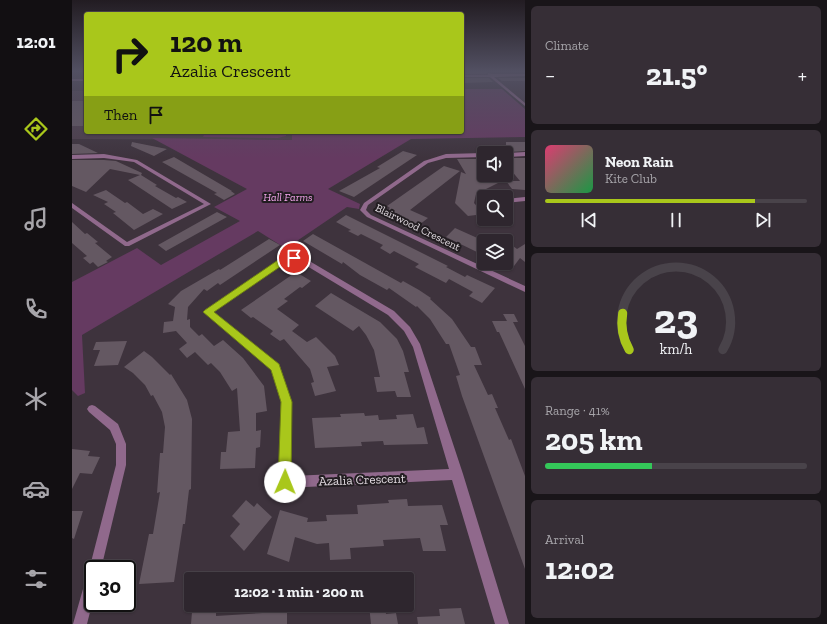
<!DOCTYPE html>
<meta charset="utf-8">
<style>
:root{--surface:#2e262e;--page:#362e36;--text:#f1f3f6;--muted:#a7a5aa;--line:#49434a;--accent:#a9c71b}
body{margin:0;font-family:"Zilla Slab",serif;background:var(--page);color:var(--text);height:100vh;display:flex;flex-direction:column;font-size:15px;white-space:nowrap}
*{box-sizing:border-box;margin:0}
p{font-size:13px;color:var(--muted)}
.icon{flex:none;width:22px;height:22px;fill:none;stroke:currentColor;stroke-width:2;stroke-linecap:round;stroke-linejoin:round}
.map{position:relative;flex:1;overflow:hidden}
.panel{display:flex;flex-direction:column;gap:6px;padding:6px;background:#191519;width:302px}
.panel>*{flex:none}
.guide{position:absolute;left:12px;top:12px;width:380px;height:122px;border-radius:4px;box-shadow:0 1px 3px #0004,0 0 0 1px var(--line);background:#a9c71b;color:#111;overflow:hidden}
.controls{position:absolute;left:405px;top:146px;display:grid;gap:8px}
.controls a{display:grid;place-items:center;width:36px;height:36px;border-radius:4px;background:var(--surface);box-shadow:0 1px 3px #0004,0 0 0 1px var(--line);font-size:20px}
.speed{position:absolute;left:12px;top:560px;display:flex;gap:8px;font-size:20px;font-weight:700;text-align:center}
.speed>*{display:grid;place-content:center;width:52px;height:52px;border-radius:50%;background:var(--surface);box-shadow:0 1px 3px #0004,0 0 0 1px var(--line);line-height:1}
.speed .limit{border:2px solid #111;border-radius:6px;background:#fff;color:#111}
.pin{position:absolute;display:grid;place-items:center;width:34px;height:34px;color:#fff;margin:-17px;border:2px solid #fff;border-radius:50%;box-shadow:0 1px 4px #0007}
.me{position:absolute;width:44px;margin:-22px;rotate:1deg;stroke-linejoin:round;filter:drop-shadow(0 0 3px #0008)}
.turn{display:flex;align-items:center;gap:14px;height:84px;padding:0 20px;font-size:18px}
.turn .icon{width:52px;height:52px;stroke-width:2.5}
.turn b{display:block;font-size:28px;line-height:34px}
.then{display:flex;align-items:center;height:38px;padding:0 20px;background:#0003;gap:8px;font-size:15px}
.big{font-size:30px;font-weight:700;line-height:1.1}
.panel .tile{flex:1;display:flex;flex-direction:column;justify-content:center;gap:6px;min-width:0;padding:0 14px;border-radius:6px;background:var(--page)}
.panel .dial{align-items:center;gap:0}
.dial svg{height:104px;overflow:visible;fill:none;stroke:var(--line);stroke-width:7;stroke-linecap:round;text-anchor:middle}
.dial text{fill:var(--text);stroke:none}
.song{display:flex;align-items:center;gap:12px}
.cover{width:48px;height:48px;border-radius:6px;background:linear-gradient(135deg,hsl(340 70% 55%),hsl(140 70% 35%))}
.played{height:4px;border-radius:2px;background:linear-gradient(90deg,var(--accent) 80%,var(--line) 80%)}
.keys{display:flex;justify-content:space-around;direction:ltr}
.heat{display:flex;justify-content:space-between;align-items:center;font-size:22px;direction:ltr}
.charge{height:6px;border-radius:3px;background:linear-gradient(90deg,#34c759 41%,var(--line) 0)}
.trip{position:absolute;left:112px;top:572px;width:230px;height:40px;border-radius:4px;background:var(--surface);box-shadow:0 1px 3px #0004,0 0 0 1px var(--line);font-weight:700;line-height:40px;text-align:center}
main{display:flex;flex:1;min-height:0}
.dock{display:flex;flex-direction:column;width:72px;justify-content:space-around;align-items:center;background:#120f12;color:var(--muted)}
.dock .icon{width:28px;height:28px}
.dock .on{color:var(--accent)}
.dock b{font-size:18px;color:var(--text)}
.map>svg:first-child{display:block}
.built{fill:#4d3e4b}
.green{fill:#653a61}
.building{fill:#645862}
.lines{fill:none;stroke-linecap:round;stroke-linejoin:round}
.street{fill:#90698c;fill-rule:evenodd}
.route{fill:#a9c71b;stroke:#6e8112}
.labels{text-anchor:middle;stroke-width:4;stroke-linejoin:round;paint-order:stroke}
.far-park-label{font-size:11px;font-style:italic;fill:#f4a6ec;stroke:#221d21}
.far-street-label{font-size:11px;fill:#e2dbe1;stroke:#221d21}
.street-label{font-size:13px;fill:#e2dbe1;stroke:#221d21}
</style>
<main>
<nav class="dock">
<b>12:01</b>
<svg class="icon on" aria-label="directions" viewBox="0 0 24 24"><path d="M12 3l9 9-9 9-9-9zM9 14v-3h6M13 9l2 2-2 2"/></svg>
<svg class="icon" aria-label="music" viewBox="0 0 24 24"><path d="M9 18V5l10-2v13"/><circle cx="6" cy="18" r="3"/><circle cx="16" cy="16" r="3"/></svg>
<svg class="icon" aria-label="phone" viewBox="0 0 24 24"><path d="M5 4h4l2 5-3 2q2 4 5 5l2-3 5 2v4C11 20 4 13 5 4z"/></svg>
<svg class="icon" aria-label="climate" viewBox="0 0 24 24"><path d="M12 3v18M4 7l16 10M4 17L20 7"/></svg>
<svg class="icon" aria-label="car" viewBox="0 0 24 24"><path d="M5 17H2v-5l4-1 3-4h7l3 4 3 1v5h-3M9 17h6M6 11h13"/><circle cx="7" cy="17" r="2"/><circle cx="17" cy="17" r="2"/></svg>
<svg class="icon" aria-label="filters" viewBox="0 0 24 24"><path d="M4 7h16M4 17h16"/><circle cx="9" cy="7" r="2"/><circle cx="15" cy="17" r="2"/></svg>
</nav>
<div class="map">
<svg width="453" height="624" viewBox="0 0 453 624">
<rect width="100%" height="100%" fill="#3e333d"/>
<path class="built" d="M0,91H14V132H220L221,140L0,139Z"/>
<path class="green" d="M390,89H430L453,109V137L339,139L256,189L288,204L287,209L275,207L216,247L222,254H218L213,248L186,231L10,335L13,393L6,396L0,390V282L65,248L89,265L168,221L142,207L175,189L80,138L220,140V132H390Z
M133,132H214V136L206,138L131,137Z"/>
<path class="building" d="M390,71H449L451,72H416L414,74H390Z
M390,78H417L421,82L390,83Z
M426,78H453V81H430Z
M0,101H14V126H0Z
M60,142L95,149L82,156L59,146Z
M434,142H453V151L434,152Z
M0,144H7L26,153L0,154Z
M331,151L345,155L282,197L267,191L308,168L305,167Z
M102,157L160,191H159L163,194L152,200L142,194L145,193L90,162Z
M434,158H453V190L440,189L434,181H448L434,164Z
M385,159H409L412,163V181L432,180L404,194L402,203L412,214L396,216L383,203L389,172L394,174Z
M0,160H32L44,161L70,173L69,175L85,185L83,186L104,198L106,197L115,202L100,209L56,180L68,175L38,169L14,192L0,186Z
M372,166L388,171L338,210L356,218L347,225L313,212L318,208L315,206Z
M34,190L53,203L55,202L71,214L81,209L91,214L62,230L41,213L44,212L32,204L36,202L21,195Z
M145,212L155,217L94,251L86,245Z
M274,215L376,266L374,267L393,277L395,275L423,288L410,303L397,296L401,292L377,279L374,283L343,267L347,264L322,251L318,254L308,248L311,245L289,234L286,236L276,231L279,230L264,222Z
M0,222L13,234L15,233L26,242L23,243L40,257L34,261L36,262L26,267L21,262L18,264L11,258L15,256L0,243Z
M383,228L412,241V248L407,253L374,237Z
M241,234L329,283L331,281L347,290L359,298L358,299L380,319L399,347H403L410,365H402L416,395L420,394L426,408H423L437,440L439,439L453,476V569L390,396L384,376L388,375L377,344H374L358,319L345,306L344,307L317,288L315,290L288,275L271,262L270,264L231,241Z
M197,239L208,245L148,285L146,283L135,291L132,289L116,307L115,320L118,319V327L127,336L130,334L142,346L151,340L171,358L192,386L195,411L184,413V431L189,430L188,447L184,448L183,468L148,469L149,452H154L156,432L168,431L165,388L160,391L148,372L139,363L136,365L123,352L115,358L107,349L115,343L104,331L91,333L92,322L101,321L103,307L96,304L109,291L147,269L148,270Z
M453,244V262L448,258L442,266L434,262V250L441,246L445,249Z
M224,272L239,281L230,288L228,287L212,299L216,301L205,309L227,325L220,331L235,342L244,337L263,356L267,365L255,367L264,391L243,396L239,383L242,382L238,369L212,339L208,341L198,334L201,331L181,317L179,318L169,310Z
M259,293L308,322L325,339L331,351L337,372H332L339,397H325L323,391L305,392L302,377H308L302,350L294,335L287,326L281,331L243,306Z
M431,314H442L446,322H441L453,346V389L427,332H425L420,321H435Z
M55,341L46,365L22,366L28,350H21L24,342Z
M72,351L80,357L98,375L99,374L115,400L120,419L119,489L117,490L113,524H111L102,582L67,584L77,534H81L88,492L85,493L88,453H91L93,427L90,412L81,395L79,396L73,385L61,373L52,367Z
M292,413L293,416L306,415L307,420L325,419L324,415L341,414L345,428L352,427L356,444L312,445L311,441L289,442L290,446L243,448L240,418L269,417L268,414Z
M0,449L18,451L16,456L28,457L20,474L8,473L0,489Z
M335,499L336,506L370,505L376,525H368L374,551H351L348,538L311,540L312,546L278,548L279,559L258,560L257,543L245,544L223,537L217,562L195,554L208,510L236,518L235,522L255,521L254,515L286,514L285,505L317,503L316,500Z
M174,500L182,507L185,503L200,517L172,551L158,536L168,524L160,516Z
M0,511H11L2,539L0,538Z
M297,605H313L314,614L324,613L326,624H299Z
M215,607V624H119L120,612L144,611V616L191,613V608Z
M389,608L393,624H346L345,617L368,616L367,609Z"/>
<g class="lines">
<path class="street" d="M416,73L420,74H453V76L422,77L453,103V106L418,77H390V75H416Z
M0,79H14V81H0Z
M453,152V156L434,157V153Z
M412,153V157L374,158L356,163L296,205L294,210L299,215L453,286V292L295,217L288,210L292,203L352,161L374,154Z
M32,154L65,160L139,204L57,246H53L0,208V203L55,242L132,204L62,162L32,158L0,159V155Z
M453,197V201L434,203V199Z
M222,256L234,259L322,311L338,327L348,344L391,474L437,624H423L380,480L213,488L209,486L207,482L209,402L199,369L132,312L133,310L210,258ZM222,260L230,263L316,315L332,331L341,347L377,469L219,476V402L208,367L206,364L142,312L214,262Z
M20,405L23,406L46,424L54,444V465L29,569H21V600L15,624H1L15,575L17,570L44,465V444L38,430L17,412L15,409L17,406Z"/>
</g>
<linearGradient id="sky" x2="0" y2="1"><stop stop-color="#221c22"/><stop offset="0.45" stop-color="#525062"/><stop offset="1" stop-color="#525062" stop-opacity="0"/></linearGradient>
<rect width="453" height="158" fill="url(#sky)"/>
<path class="route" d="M222,256H225V260L215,262L142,312L207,364L208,367L220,402L219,482L217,486L213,488L208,486L206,482L209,402L199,370L131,312L133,310L209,258Z"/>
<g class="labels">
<g class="far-park-label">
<text x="216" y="201">Hall Farms</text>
</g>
<g class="far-street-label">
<text transform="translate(346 227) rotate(26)" y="4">Blairwood Crescent</text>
</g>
<g class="street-label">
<text transform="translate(290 479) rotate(-2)" y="5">Azalia Crescent</text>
</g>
</g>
</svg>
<div class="controls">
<a><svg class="icon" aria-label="sound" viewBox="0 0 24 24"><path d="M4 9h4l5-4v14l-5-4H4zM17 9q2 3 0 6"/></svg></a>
<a><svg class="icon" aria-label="search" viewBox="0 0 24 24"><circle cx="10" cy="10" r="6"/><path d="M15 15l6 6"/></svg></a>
<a><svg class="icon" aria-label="layers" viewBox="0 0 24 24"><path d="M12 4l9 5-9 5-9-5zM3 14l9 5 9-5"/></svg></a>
</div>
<div class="speed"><div class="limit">30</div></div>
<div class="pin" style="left:222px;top:258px;background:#d93025"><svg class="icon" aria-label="arrive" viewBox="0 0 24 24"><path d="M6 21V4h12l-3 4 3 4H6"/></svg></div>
<svg class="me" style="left:213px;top:482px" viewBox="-20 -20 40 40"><circle r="19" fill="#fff"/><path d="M0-13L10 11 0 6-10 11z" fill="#a9c71b"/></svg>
<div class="trip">12:02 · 1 min · 200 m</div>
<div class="guide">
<div class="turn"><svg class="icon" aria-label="right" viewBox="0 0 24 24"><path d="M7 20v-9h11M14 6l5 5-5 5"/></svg><div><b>120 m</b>Azalia Crescent</div></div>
<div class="then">Then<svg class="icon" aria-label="arrive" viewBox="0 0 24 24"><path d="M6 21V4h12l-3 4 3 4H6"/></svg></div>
</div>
</div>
<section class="panel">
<div class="tile"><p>Climate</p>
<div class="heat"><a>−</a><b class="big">21.5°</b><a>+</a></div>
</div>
<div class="tile">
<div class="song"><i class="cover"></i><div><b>Neon Rain</b><p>Kite Club</p></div></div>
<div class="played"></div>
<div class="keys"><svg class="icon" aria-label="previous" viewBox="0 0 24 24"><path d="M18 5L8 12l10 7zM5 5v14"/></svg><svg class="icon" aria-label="pause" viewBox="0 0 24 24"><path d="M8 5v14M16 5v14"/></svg><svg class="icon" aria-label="next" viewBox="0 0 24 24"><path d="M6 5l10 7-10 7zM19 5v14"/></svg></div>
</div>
<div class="tile dial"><svg viewBox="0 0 100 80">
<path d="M14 69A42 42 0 1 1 86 69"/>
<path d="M14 69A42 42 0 0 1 9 41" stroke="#a9c71b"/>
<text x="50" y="56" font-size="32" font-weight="700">23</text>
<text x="50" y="72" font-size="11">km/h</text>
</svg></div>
<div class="tile"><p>Range · 41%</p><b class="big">205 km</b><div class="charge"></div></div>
<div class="tile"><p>Arrival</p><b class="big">12:02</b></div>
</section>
</main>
